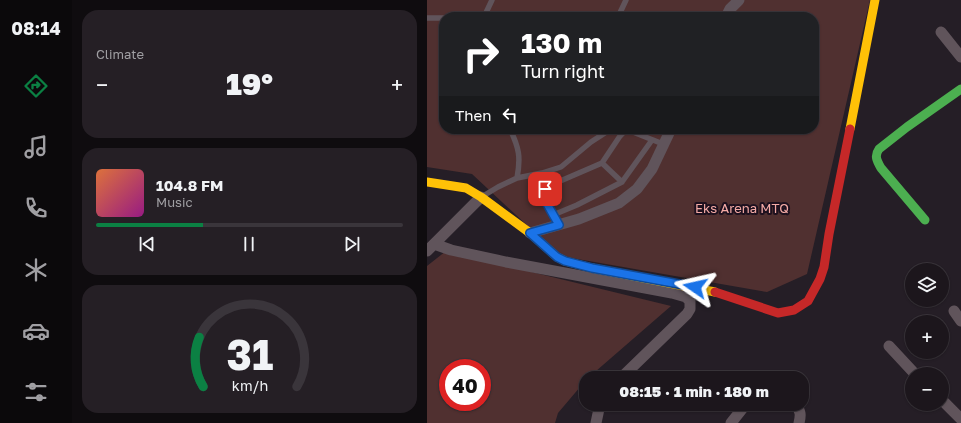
<!DOCTYPE html>
<meta charset="utf-8">
<style>
:root{--surface:#1c161c;--page:#251f25;--text:#f1f3f6;--muted:#a09fa3;--line:#3a353b;--accent:#0b8043}
body{margin:0;font-family:"Golos Text",sans-serif;background:var(--page);color:var(--text);height:100vh;display:flex;flex-direction:column;font-size:15px;white-space:nowrap}
*{box-sizing:border-box;margin:0}
p{font-size:13px;color:var(--muted)}
.icon{flex:none;width:22px;height:22px;fill:none;stroke:currentColor;stroke-width:2;stroke-linecap:round;stroke-linejoin:round}
.map{position:relative;flex:1;overflow:hidden}
.details{display:flex;flex-direction:column;gap:10px;padding:10px;background:#0f0c0f;width:355px}
.details>*{flex:none}
.banner{position:absolute;left:12px;top:12px;width:380px;height:122px;border-radius:16px;box-shadow:0 1px 3px #0004,0 0 0 1px var(--line);background:#202124;color:#fff;overflow:hidden}
.controls{position:absolute;left:478px;top:263px;display:grid;gap:8px}
.controls a{display:grid;place-items:center;width:44px;height:44px;border-radius:50%;background:var(--surface);box-shadow:0 1px 3px #0004,0 0 0 1px var(--line);font-size:20px}
.speed{position:absolute;left:12px;top:359px;display:flex;gap:8px;font-size:20px;font-weight:700;text-align:center}
.speed>*{display:grid;place-content:center;width:52px;height:52px;border-radius:50%;background:var(--surface);box-shadow:0 1px 3px #0004,0 0 0 1px var(--line);line-height:1}
.speed .limit{border:6px solid #d22;background:#fff;color:#111}
.pin{position:absolute;display:grid;place-items:center;width:34px;height:34px;color:#fff;margin:-17px;border-radius:8px;box-shadow:0 2px 6px #0006}
.me{position:absolute;width:44px;margin:-22px;rotate:281deg;stroke-linejoin:round;filter:drop-shadow(0 0 3px #0008)}
.turn{display:flex;align-items:center;gap:14px;height:84px;padding:0 16px;font-size:18px}
.turn .icon{width:52px;height:52px;stroke-width:2.5}
.turn b{display:block;font-size:28px;line-height:34px}
.then{display:flex;align-items:center;height:38px;padding:0 16px;background:#0003;gap:8px;font-size:15px}
.big{font-size:30px;font-weight:800;line-height:1.1}
.details .card{flex:1;display:flex;flex-direction:column;justify-content:center;gap:6px;min-width:0;padding:0 14px;border-radius:16px;background:var(--page)}
.details .dial{align-items:center;gap:0}
.dial svg{height:104px;overflow:visible;fill:none;stroke:var(--line);stroke-width:7;stroke-linecap:round;text-anchor:middle}
.dial text{fill:var(--text);stroke:none}
.song{display:flex;align-items:center;gap:12px}
.cover{width:48px;height:48px;border-radius:6px;background:linear-gradient(135deg,hsl(20 70% 55%),hsl(310 70% 35%))}
.played{height:4px;border-radius:2px;background:linear-gradient(90deg,var(--accent) 35%,var(--line) 35%)}
.keys{display:flex;justify-content:space-around;direction:ltr}
.heat{display:flex;justify-content:space-between;align-items:center;font-size:22px;direction:ltr}
.trip{position:absolute;left:152px;top:371px;width:230px;height:40px;border-radius:16px;background:var(--surface);box-shadow:0 1px 3px #0004,0 0 0 1px var(--line);font-weight:800;line-height:40px;text-align:center}
main{display:flex;flex:1;min-height:0}
.tabs{display:flex;flex-direction:column;width:72px;justify-content:space-around;align-items:center;background:#0b090b;color:var(--muted)}
.tabs .icon{width:28px;height:28px}
.tabs .active{color:var(--accent)}
.tabs b{font-size:18px;color:var(--text)}
.map>svg:first-child{display:block}
.green{fill:#503030;fill-rule:evenodd}
.lines{fill:none;stroke-linecap:round;stroke-linejoin:round}
.lane{stroke:#60545b;stroke-width:5.5}
.street{stroke:#60545b;stroke-width:11}
.fast{stroke:#4caf50;stroke-width:9}
.slow{stroke:#ffc107;stroke-width:9}
.jam{stroke:#c62828;stroke-width:9}
.route-casing{stroke:#114b97;stroke-width:10}
.route{stroke:#1a73e8;stroke-width:7}
.labels{text-anchor:middle;stroke-width:4;stroke-linejoin:round;paint-order:stroke}
.park-label{font-size:13px;fill:#f5aba6;stroke:#1e111f}
</style>
<main>
<nav class="tabs">
<b>08:14</b>
<svg class="icon active" aria-label="directions" viewBox="0 0 24 24"><path d="M12 3l9 9-9 9-9-9zM9 14v-3h6M13 9l2 2-2 2"/></svg>
<svg class="icon" aria-label="music" viewBox="0 0 24 24"><path d="M9 18V5l10-2v13"/><circle cx="6" cy="18" r="3"/><circle cx="16" cy="16" r="3"/></svg>
<svg class="icon" aria-label="phone" viewBox="0 0 24 24"><path d="M5 4h4l2 5-3 2q2 4 5 5l2-3 5 2v4C11 20 4 13 5 4z"/></svg>
<svg class="icon" aria-label="climate" viewBox="0 0 24 24"><path d="M12 3v18M4 7l16 10M4 17L20 7"/></svg>
<svg class="icon" aria-label="car" viewBox="0 0 24 24"><path d="M5 17H2v-5l4-1 3-4h7l3 4 3 1v5h-3M9 17h6M6 11h13"/><circle cx="7" cy="17" r="2"/><circle cx="17" cy="17" r="2"/></svg>
<svg class="icon" aria-label="filters" viewBox="0 0 24 24"><path d="M4 7h16M4 17h16"/><circle cx="9" cy="7" r="2"/><circle cx="15" cy="17" r="2"/></svg>
</nav>
<section class="details">
<div class="card"><p>Climate</p>
<div class="heat"><a>−</a><b class="big">19°</b><a>+</a></div>
</div>
<div class="card">
<div class="song"><i class="cover"></i><div><b>104.8 FM</b><p>Music</p></div></div>
<div class="played"></div>
<div class="keys"><svg class="icon" aria-label="previous" viewBox="0 0 24 24"><path d="M18 5L8 12l10 7zM5 5v14"/></svg><svg class="icon" aria-label="pause" viewBox="0 0 24 24"><path d="M8 5v14M16 5v14"/></svg><svg class="icon" aria-label="next" viewBox="0 0 24 24"><path d="M6 5l10 7-10 7zM19 5v14"/></svg></div>
</div>
<div class="card dial"><svg viewBox="0 0 100 80">
<path d="M14 69A42 42 0 1 1 86 69"/>
<path d="M14 69A42 42 0 0 1 11 31" stroke="#0b8043"/>
<text x="50" y="56" font-size="32" font-weight="700">31</text>
<text x="50" y="72" font-size="11">km/h</text>
</svg></div>
</section>
<div class="map">
<svg width="534" height="423" viewBox="0 0 534 423">
<rect width="100%" height="100%" fill="#251e26"/>
<path class="green" d="M0,0H443L380,274L340,292L133,256L45,174L0,167ZM17,17H387V129H17Z
M19,251L244,306L161,378H159V380L131,413L128,423H0V266ZM21,368H55V402H21Z"/>
<g class="lines">
<path class="lane" d="M57,17L65,0
M191,17L199,0
M0,18H17
M83,129C92,148 94,157 90,178
M175,163L195,182
M56,196L71,187L90,178L115,173L134,167L164,142L184,129
M126,215L150,205L195,182L225,140
M132,225L115,195L117,189L124,185L175,163L193,136L198,131L206,132L236,144"/>
<path class="street" d="M299,17L303,9L312,0
M514,32L534,57
M103,233L152,219L192,203L210,189L225,169L244,129
M7,244L24,250L79,262L245,293L259,297L263,301V309L260,314L194,378
M0,251L54,197
M527,311L534,321
M462,346L488,374
M515,400L534,419
M368,404C374,411 374,415 372,423
M169,423L173,404
M304,423L319,404"/>
<path class="fast" d="M498,220L454,168C450,161 447,156 452,149L480,127L534,89"/>
<path class="slow" d="M423,129L448,0
M0,182L39,188L54,197L103,233L130,257L138,261L165,268L288,292"/>
<path class="jam" d="M288,292L351,313L367,310L381,301L393,279L397,267L402,234L423,129"/>
</g>
<g class="lines">
<g class="route-casing">
<path id="route" d="M118,189L115,195L132,225L103,233L130,257L138,261L165,268L268,287"/>
</g>
<use href="#route" class="route"/>
</g>
<g class="labels">
<g class="park-label">
<text x="315" y="213">Eks Arena MTQ</text>
</g>
</g>
</svg>
<div class="controls">
<a><svg class="icon" aria-label="layers" viewBox="0 0 24 24"><path d="M12 4l9 5-9 5-9-5zM3 14l9 5 9-5"/></svg></a>
<a>+</a>
<a>−</a>
</div>
<div class="speed"><div class="limit">40</div></div>
<div class="pin" style="left:118px;top:189px;background:#d93025"><svg class="icon" aria-label="arrive" viewBox="0 0 24 24"><path d="M6 21V4h12l-3 4 3 4H6"/></svg></div>
<svg class="me" style="left:268px;top:287px" viewBox="-20 -20 40 40"><path d="M0-17L14 15 0 8-14 15z" fill="#1a73e8" stroke="#fff" stroke-width="4"/></svg>
<div class="trip">08:15 · 1 min · 180 m</div>
<div class="banner">
<div class="turn"><svg class="icon" aria-label="right" viewBox="0 0 24 24"><path d="M7 20v-9h11M14 6l5 5-5 5"/></svg><div><b>130 m</b>Turn right</div></div>
<div class="then">Then<svg class="icon" aria-label="left" viewBox="0 0 24 24"><path d="M17 20v-9H6M10 6l-5 5 5 5"/></svg></div>
</div>
</div>
</main>
